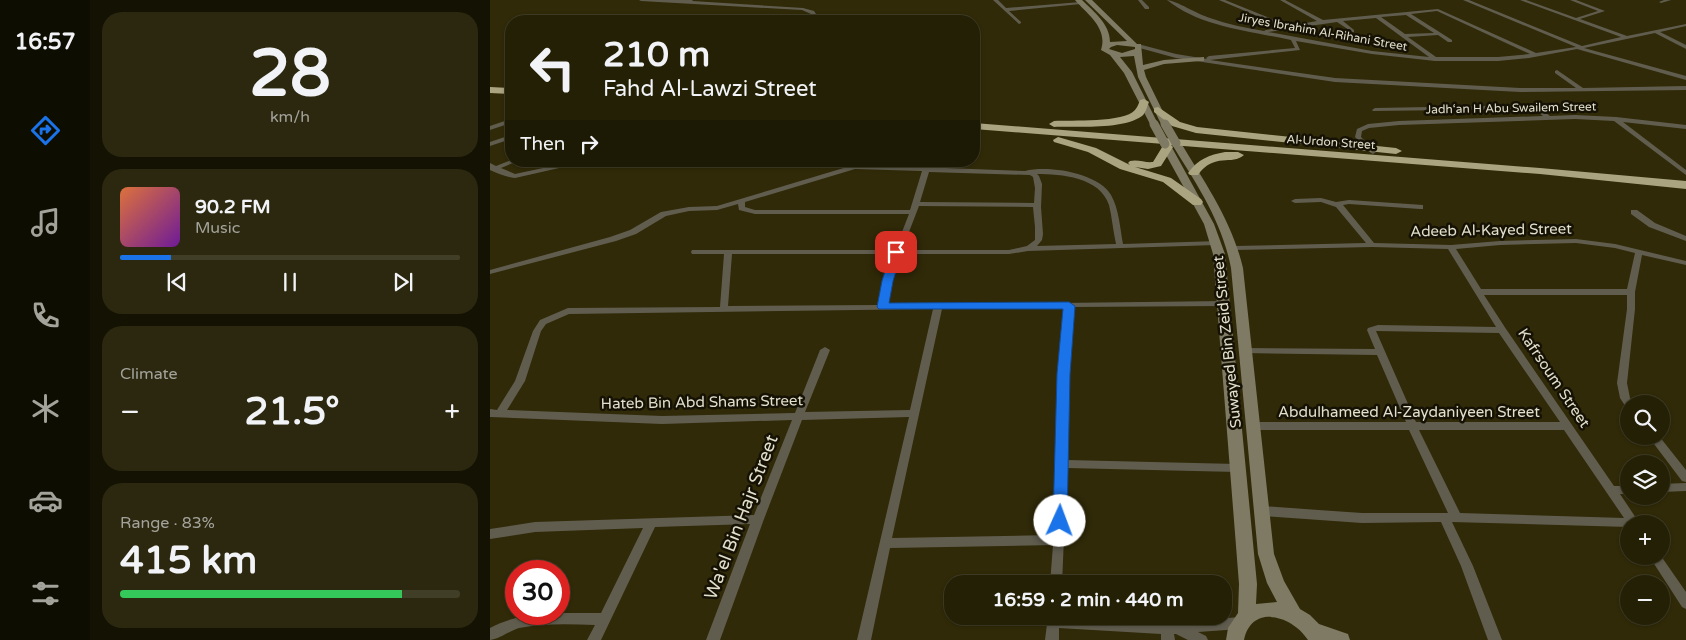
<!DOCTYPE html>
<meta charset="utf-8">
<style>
:root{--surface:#242006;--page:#2c2810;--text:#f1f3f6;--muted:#a3a39b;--line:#413e28;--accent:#1a73e8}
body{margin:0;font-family:"Varela Round",sans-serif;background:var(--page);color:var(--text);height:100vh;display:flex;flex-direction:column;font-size:19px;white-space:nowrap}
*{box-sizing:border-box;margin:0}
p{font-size:16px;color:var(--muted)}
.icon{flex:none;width:28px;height:28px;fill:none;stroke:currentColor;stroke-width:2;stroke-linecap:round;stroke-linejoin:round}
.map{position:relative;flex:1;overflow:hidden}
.drawer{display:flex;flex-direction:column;gap:12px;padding:12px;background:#141203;width:400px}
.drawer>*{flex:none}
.banner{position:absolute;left:15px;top:15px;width:475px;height:152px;border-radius:20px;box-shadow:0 1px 4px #0004,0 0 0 1px var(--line);background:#242006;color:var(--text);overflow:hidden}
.tools{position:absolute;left:1130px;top:395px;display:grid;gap:10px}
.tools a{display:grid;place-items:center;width:50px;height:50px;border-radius:50%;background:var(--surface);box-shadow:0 1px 4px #0004,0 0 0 1px var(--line);font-size:25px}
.speed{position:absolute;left:15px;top:560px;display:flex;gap:10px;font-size:25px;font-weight:700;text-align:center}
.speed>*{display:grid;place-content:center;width:65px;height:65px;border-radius:50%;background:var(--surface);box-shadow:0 1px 4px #0004,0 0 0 1px var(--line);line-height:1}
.speed .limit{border:8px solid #d22;background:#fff;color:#111}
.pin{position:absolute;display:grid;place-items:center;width:42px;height:42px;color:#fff;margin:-21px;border-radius:10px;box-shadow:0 2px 8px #0006}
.me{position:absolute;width:55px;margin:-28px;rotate:2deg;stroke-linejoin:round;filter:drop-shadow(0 0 4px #0008)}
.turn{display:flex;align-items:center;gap:18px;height:105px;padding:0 15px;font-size:22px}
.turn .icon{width:65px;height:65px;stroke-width:2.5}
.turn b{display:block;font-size:35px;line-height:42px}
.then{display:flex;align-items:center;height:48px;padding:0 15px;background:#0003;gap:10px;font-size:19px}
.big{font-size:38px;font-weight:800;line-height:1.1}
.drawer .widget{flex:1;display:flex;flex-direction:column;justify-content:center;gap:8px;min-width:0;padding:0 18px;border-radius:20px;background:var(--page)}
.drawer .dial{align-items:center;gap:0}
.dial b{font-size:65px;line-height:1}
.song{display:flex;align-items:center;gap:15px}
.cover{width:60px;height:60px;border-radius:8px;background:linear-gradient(135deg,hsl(20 70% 55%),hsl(280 70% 35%))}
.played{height:5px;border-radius:2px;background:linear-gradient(90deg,var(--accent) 15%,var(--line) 15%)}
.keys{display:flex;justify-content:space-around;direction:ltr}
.heat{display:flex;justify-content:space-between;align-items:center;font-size:28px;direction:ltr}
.charge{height:8px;border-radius:4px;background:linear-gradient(90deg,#34c759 83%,var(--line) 0)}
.trip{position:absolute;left:454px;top:575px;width:288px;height:50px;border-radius:20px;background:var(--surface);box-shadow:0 1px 4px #0004,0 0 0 1px var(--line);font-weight:800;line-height:50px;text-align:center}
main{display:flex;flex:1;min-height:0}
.menu{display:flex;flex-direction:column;width:90px;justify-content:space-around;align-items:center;background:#0e0d02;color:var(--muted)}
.menu .icon{width:35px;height:35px}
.menu .on{color:var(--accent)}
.menu b{font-size:22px;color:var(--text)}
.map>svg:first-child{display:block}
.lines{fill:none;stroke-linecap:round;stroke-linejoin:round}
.street{fill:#605d4f;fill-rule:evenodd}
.secondary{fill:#7f7a63;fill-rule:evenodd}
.highway{fill:#aba480;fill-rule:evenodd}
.secondary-bridge{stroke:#7f7a63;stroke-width:9}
.route{fill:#1a73e8;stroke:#114b97}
.labels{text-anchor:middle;stroke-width:5;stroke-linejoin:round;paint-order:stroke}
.far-street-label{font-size:12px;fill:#e2dfcc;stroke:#151205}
.street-label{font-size:15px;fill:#e2dfcc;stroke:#151205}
.near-street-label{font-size:18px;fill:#e2dfcc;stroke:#151205}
</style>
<main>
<nav class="menu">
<b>16:57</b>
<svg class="icon on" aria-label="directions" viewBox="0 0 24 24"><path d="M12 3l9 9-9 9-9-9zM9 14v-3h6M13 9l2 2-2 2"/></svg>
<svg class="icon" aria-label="music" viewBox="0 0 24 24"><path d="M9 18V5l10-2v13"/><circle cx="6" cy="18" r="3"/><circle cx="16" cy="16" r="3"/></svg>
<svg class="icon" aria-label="phone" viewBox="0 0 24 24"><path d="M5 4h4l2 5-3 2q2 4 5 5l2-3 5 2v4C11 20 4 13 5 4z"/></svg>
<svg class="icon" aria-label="climate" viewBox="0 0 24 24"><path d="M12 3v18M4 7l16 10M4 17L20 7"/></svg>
<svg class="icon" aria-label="car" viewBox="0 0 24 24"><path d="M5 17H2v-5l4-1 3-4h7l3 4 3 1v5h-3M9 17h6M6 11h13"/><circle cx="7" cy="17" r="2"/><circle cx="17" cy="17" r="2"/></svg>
<svg class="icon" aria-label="filters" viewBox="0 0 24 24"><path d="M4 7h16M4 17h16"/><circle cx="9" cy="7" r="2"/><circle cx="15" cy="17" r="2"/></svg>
</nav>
<section class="drawer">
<div class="widget dial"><b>28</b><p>km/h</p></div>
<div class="widget">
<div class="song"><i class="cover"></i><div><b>90.2 FM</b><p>Music</p></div></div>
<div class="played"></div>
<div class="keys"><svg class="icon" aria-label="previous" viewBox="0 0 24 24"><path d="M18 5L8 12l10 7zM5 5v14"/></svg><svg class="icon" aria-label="pause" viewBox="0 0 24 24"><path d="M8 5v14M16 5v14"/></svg><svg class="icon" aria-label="next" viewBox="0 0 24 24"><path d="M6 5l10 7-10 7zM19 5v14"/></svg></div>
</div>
<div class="widget"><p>Climate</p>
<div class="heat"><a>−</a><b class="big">21.5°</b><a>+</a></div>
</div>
<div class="widget"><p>Range · 83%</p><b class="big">415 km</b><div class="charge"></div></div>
</section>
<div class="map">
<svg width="1196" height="640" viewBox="0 0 1196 640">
<rect width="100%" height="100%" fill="#302a08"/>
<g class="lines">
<path class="street" d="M149,0H203L202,1L313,8L324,11L326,14L319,21H315L321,14L312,10L151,1Z
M503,0H508L516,8L591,2L593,3L591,4L519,11L531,22V23L529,24Z
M648,0H652L659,7V9H655Z
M677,0C685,0 709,15 720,18C737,24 756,28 774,31L776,30L793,27L729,0H735L799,26L827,21L790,0H795L833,20L948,9L1046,53L1086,47L973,0H979L1092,46L1131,37L1030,0H1036L1086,18L1108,11L1080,0H1086L1115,11L1090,19L1137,36L1196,24V26L1170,32L1196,45V49L1165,33L1094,48L1196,76V80L1087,49L1039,58L1008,61H945L882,54L806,41L810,50L720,60L845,78L1030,88H1086L1065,73V71L1067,70L1093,88L1196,86V90L1030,92L845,82L686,58L646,47L645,46L648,44L686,54L717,59L716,58L719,56L805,48L801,40C760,31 710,27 677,0ZM947,11L1040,54L1008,57H946L918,37L948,35L958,42H962V40L921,14ZM916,15L944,33L915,34L891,17ZM886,18L939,57L882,51L778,32L847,22L862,32H864V30L853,21Z
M1174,0H1181L1171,3L1169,2Z
M1045,105L1060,116L1085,115L1126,117L1196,125V129L1133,122L1196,170V175L1124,121L1085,119L909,125L879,128L872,131L871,137L886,152L883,154L881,153L865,137L867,129L878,124L909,121L1053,116L1044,109L883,111L882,110L885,108Z
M21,119V123L0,130V126Z
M21,135V139L0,146V142Z
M21,160V161H28L11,168L25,174L86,161H100L25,178C16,177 7,173 0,170V163L6,166Z
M377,161H388L377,165L535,171C559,165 608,173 621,195C629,209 630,228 633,244L729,241L730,243L726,245L538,251L519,254H411L402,280L398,305L736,301L737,303L736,305L733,306L583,307L579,375L577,460L747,464L751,465L752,468L751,471L747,472L577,468L572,584H560L563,545L400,548L381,640H367L419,417L312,420L274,519L230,640H216L260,524L165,527L111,640H97L105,625C80,624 54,623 29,628C19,631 10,639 0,640V628C22,616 44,614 69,614V613H111L153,528L45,532L0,539V529L45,522L264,515L302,420L172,424L0,417V409L7,410L25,381L43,331L50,320L78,308L230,307L234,254H202L201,252L202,250H405L419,214H265L249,210L248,204L227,210L199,211L176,216L146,234L126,241L0,274V270L120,237L140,230L171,212L199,207L227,206ZM365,169L432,171L420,210H265L255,207V202ZM439,172L540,175L543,177L545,188L544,203L430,202ZM547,174C571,174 610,177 619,205C622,217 623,231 626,244L547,246L552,240L553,234L551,207L552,184L549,176ZM429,206L543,207L545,227V240L537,246L519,250H412ZM242,254H403L394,280L389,305L238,306ZM575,308L570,375L563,535L402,538L452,309ZM443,309L420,410L315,412L340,350L335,347L330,350L305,413L172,416L17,410L35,381L51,331L56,324L79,314Z
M831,198L846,202L859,200L933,205V209H930L859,204L853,205L884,243L961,245L1010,241L1086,239L1125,244L1196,261V265L1152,255L1145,292V309L1137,383L1140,398L1143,404H1139V408L1136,407L1130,398L1127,383L1137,309V295H994L1016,329L1124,486H1139V494H1130L1150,524H1139V527L962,522L983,566L1012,640H998L971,566L951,522L872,523L771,516L767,514L765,511L767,508L771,506L872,513H958L919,430H762L758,429L757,426L758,423L762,422H916L887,355L754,353L749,350L751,348L885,349L877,330L878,328L888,325L1006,327L958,249L882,247L744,250L740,248L744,246L876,243L846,207L831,202L805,203L801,201L805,199ZM1086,243L1125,248L1145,253L1137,289H991L966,249L1010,245ZM886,331L1009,333L1070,422H926ZM929,430H1074L1134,518L970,513Z
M1141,210H1147L1165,223L1196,236V241L1159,227L1141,214Z
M1158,436H1169L1196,470V482L1192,481Z
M1196,483V491L1171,492V484Z
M1159,556H1171L1196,592V609L1192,607Z
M558,616L677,623L750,617L755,619L756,623L755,627L750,629L708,632L716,636L718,640H698L686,634H684L685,640H671V634L569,628V640H555Z"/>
<path class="secondary" d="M585,0H592C604,12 620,24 620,42L637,41L595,0H602L647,44H651L653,65L674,60L714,57V61H711L674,64L654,70L656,77L679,124L678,126L671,124L648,77L644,56L630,57L642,72L668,124L667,126L660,124L634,73L620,55L611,50C618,28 598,15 585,0ZM627,45L645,47V49L632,53L619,49L621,47Z
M686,140L691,143C715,183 742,221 753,268L784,554L794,581L810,609L820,615L829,624L858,634L860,640H818C803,616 762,603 754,640H736L738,628L748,613L749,584L723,254L714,224L670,144L675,141L680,144L724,224L735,254L767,584L766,604L787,602L777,583L768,554L741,268C732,221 706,183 681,143Z"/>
<path class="highway" d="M0,87L21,88V94L0,93Z
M654,99L659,102C657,106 656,113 652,116C633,130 587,126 564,127L559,124L564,121C581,120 634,123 645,110C647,108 649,103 650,100Z
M668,107L690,122L707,127L906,148L912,151L906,154L706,133L682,126L664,112V108Z
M484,123L1050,168L1196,181V189L1050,174L681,145L683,147L671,166L658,169L645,167L681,178L711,199L713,202L711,205H703L673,182L630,169L598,152L564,142L563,140L568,137L606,148L640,165L638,163L640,161C648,159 655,163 663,162L674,144L484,129Z
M735,152H748L754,155C742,166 724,152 708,175H700L698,173C708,159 719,155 735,152Z"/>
<path class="secondary-bridge" d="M664,124L675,144
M675,124L686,143"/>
</g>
<path class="route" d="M406,249L412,252L403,281L399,303L579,302L585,306L580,374L577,521L575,525L570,527L565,525L563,521L567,374L573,309H389L387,307L392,281L401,252Z"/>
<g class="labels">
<g class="far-street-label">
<text transform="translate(833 32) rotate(10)" y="4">Jiryes Ibrahim Al-Rihani Street</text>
<text transform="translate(1021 108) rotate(-1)" y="4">Jadh‘an H Abu Swailem Street</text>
<text transform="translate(841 142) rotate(4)" y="4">Al-Urdon Street</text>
</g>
<g class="street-label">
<text transform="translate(1001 230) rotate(-1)" y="5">Adeeb Al-Kayed Street</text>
<text transform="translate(737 342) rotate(-96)" y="5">Suwayed Bin Zeid Street</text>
<text transform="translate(1064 378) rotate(56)" y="5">Kafrsoum Street</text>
<text transform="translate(212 402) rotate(-1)" y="5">Hateb Bin Abd Shams Street</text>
<text x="919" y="417">Abdulhameed Al-Zaydaniyeen Street</text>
</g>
<g class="near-street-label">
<text transform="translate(251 517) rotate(-69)" y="6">Wa'el Bin Hajr Street</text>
</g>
</g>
</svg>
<div class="tools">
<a><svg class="icon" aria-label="search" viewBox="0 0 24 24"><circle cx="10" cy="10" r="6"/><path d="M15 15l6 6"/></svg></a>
<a><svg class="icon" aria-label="layers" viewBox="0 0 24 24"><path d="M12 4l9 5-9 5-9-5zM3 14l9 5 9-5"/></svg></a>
<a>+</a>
<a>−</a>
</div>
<div class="speed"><div class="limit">30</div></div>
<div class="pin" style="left:406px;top:252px;background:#d93025"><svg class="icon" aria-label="arrive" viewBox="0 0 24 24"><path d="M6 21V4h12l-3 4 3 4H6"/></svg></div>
<svg class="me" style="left:570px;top:521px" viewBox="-20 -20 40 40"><circle r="19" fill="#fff"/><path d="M0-13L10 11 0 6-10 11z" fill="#1a73e8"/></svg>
<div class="trip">16:59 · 2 min · 440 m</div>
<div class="banner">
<div class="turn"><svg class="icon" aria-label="left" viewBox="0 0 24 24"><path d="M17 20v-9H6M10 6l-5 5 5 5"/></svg><div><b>210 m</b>Fahd Al-Lawzi Street</div></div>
<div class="then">Then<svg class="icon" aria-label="right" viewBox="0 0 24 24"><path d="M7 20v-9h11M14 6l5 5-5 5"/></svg></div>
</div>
</div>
</main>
